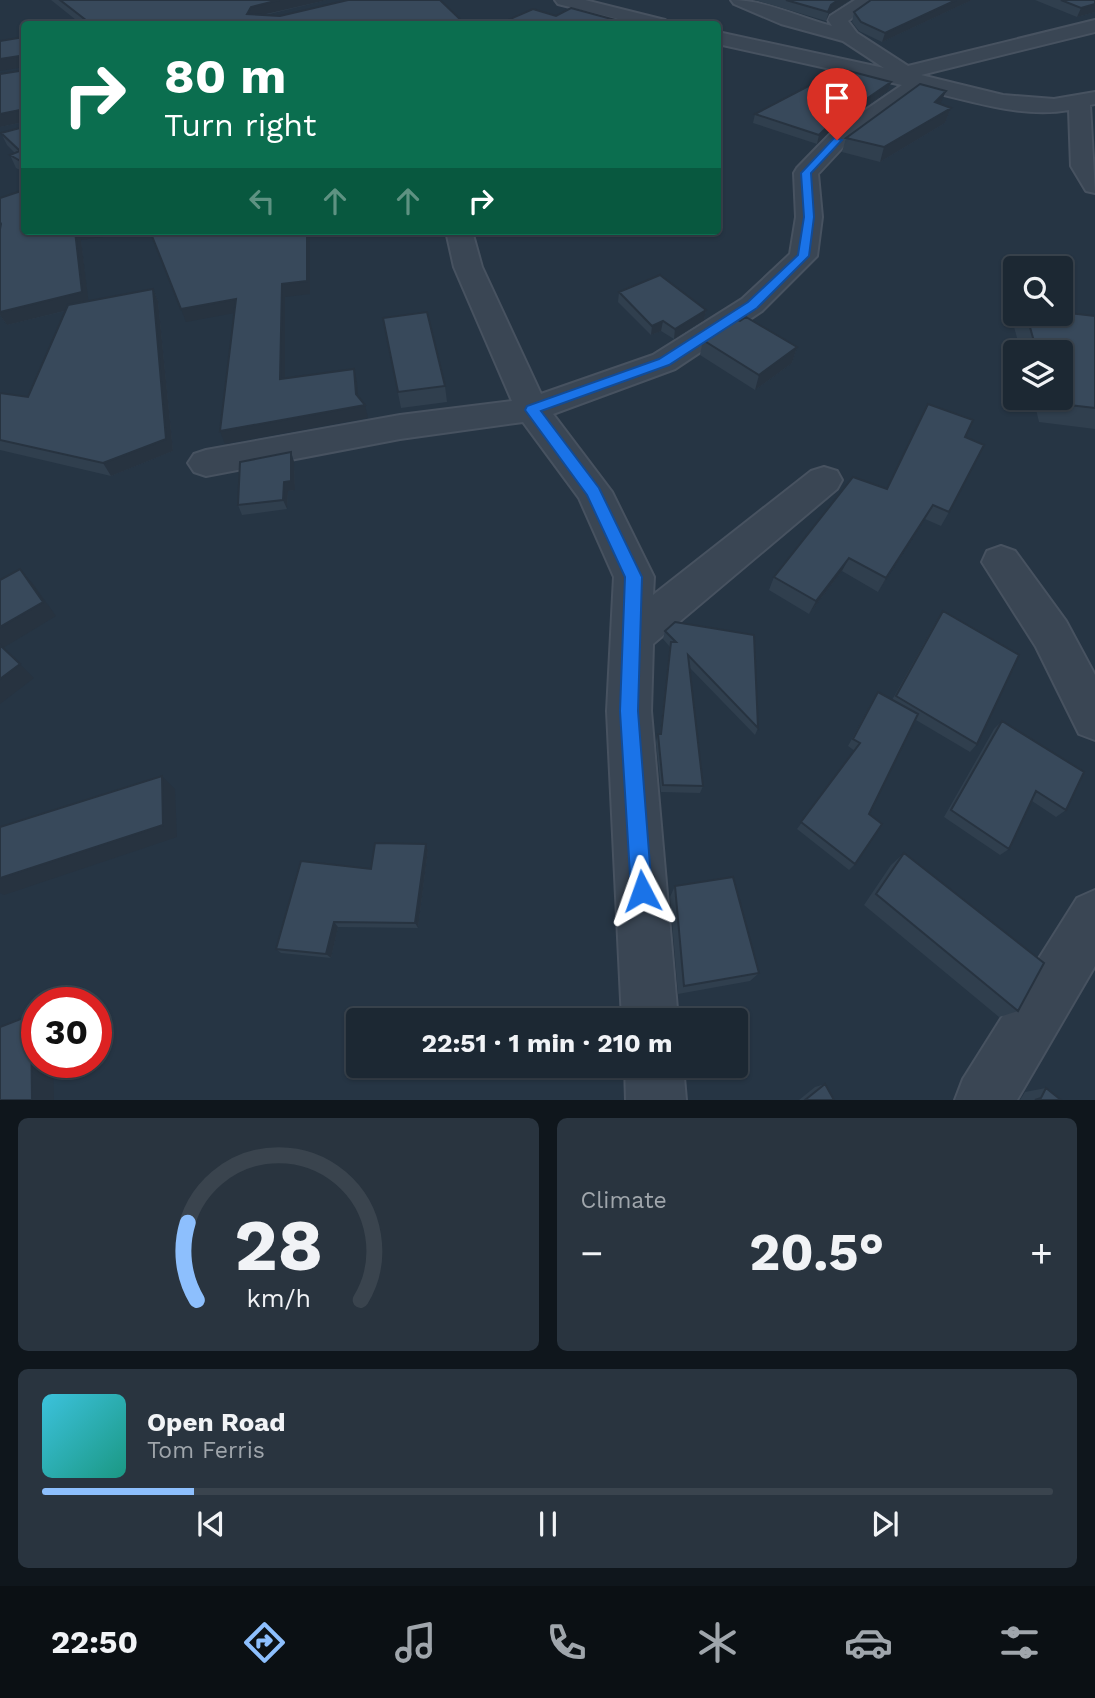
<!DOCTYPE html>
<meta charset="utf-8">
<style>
:root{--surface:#1c2833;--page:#29343f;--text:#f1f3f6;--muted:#a0a6ac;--line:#3a444e;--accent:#8dbffd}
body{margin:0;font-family:"Work Sans",sans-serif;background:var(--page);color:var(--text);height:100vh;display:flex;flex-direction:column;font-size:26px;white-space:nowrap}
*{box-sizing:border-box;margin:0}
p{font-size:23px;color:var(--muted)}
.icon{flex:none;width:38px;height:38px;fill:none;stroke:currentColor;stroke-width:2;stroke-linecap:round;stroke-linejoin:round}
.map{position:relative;height:1100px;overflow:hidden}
.side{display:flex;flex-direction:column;gap:18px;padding:18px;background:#0f161c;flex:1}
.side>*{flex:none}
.banner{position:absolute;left:21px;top:21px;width:700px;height:214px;border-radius:7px;box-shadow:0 2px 5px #0004,0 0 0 2px var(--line);background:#0b6e4f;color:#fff;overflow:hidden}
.tools{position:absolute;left:1003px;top:256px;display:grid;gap:14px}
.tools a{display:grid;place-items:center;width:70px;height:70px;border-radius:7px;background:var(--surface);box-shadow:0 2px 5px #0004,0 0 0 2px var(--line);font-size:35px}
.speed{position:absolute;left:21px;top:987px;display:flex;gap:14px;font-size:35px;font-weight:700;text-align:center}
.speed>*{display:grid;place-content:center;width:91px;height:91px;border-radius:50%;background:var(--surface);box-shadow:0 2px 5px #0004,0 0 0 2px var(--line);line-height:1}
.speed .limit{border:10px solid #d22;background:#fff;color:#111}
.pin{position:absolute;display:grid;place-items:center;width:60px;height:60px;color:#fff;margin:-72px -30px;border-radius:50% 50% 50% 0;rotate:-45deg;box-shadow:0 0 7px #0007}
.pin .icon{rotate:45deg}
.me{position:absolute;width:77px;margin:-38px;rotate:356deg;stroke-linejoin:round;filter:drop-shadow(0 0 5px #0008)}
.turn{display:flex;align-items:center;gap:24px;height:147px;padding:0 28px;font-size:32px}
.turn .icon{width:91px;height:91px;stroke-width:2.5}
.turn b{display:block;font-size:49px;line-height:60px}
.lanes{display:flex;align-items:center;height:66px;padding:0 28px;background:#0003;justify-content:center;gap:35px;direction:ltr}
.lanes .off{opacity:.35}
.big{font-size:52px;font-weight:700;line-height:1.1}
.side .widget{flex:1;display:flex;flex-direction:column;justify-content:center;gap:10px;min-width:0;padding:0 24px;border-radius:10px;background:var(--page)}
.side .dial{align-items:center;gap:0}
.dial svg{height:182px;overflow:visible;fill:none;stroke:var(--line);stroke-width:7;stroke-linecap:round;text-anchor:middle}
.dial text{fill:var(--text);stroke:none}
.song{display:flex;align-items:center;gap:21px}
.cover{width:84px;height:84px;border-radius:10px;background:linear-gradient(135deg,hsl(190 70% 55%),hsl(170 70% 35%))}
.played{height:7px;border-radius:4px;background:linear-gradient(90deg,var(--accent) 15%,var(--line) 15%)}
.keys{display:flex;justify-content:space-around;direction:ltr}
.heat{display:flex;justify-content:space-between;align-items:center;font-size:38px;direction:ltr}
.side .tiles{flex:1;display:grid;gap:18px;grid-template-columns:1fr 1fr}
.widget:last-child{grid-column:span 2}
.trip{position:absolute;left:346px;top:1008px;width:402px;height:70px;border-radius:7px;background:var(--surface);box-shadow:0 2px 5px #0004,0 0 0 2px var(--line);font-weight:700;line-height:70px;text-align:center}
.tabs{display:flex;height:112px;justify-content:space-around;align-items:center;background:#0b1014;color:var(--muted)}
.tabs .icon{width:49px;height:49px}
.tabs .current{color:var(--accent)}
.tabs b{font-size:32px;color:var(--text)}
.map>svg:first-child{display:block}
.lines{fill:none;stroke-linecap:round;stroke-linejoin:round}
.minor-casing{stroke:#475260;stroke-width:4}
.minor{fill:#3a4654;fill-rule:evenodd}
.wall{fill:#303f4e}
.shaded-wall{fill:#273340}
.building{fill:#38495b;stroke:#273340;stroke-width:2}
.route{fill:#1a73e8;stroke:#114b97;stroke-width:2}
</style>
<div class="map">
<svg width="1095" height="1100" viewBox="0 0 1095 1100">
<rect width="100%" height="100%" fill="#263544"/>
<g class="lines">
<g class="minor-casing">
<path id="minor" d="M555,0H585L665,20L667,24H638L558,4Z
M731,0C766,0 798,17 832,26L828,20L830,16L855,0H876L848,21L857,33L908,66L1095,20V32L921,75L1003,95L1054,99L1095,92V104L1090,105L1095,193L1086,191L1071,166L1069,110C1022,119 969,100 923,90L845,145L818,174L822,217L817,256L762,311L675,369L553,414L612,492L654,577L653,595L811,471L824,467L837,471L842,480L837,489L653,644L651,711L678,1020H622L607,711L614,577L579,498L523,422L400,439L206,476L194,472L188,463L194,454L206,450L400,415L512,401L454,267L446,231H472L482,267L541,394L653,355L742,299L790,254L796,217L794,173L797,168L829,135L902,85L718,44V32L884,68L843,41L781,24L734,4Z
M1001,546L1015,551L1066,621L1095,675V740L1079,734L1036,647L982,562L987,551Z
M1095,890V966L1017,1100H955L963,1079L1077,898Z
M625,1066H683L686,1100H626Z"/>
</g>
<use href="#minor" class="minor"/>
</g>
<path class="wall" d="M51,0H327L265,15L465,24H81Z
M755,0H850L829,14L826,21Z
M871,0H972L882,42L859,31L852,22L854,12Z
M1035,0H1095V12L1077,17Z
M24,37V172L16,168L10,155L15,153L7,145L1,133L20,128V123L0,127L20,71Z
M891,82L888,91L828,133L817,144L753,123L755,114Z
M941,104L951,108L945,123L880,162L842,152L846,138Z
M0,198L81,240L88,301L153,289L158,301L173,451L111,476L0,450V393L28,397L65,311L7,325L0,315Z
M619,292L706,310L704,320L674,339L661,331L651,335L618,302Z
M1022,313H1060L1095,316V429L1039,422L1033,397H1060V352H1021L1014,327Z
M383,318L445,386L447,402L401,408Z
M740,321L797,347L792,363L755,390L700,355L703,340Z
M965,437L949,512L941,526L925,519L878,592L842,571L809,614L769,590L774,577L887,489Z
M291,452L294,462L295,490L288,491L287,509L242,515L238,505Z
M943,611L977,744L970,752L916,720L869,814L855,864L849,870L797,829L855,751L848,746L873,700L878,692L892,700L937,620Z
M665,631L758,728L755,735L690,668L703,786L700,793L661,792L656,742L658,734H660L670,647L663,639Z
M1002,721L1066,810L1056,817L1032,801L1009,849L1000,855L944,817L994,729Z
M426,844L428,850L418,928L338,927L331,958L281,953L276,949L371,869Z
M904,853L1018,1011L999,1017L864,905L891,865Z
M675,886L759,973L750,981L678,994L670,897Z
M825,1084L834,1100H799L815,1087Z
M1046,1088L1061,1100H1020L1025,1092Z"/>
<path class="shaded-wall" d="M279,0H327L253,17L247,14L251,7Z
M838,0H850L829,14L826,21L831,5Z
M956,0H972L882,42L885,33Z
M1095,4V12L1077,17L1081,8Z
M20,56L24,67L0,71V59Z
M891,82L888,91L828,133L817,144L819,135L830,124Z
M946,91L940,105L935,102Z
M951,108L945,123L880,162L884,147Z
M20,110L24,122L0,127V114Z
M75,231H145L81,240L89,305L7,325L0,315V312Z
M307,231H310V294L285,297V391L280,379L282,284Z
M153,289L158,301L173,451L111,476L103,463Z
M236,299L240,312L186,322L181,309Z
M706,310L704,320L674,339L675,329Z
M663,321L661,331L651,335L652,326Z
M797,347L792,363L755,390L759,375Z
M354,369L357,382L359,406L365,405L368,418L225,444L220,431L356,394Z
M291,452L294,462L295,490L288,491L287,509L283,500L284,482Z
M933,505L925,519L878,592L886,578Z
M849,558L842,571L809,614L816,601Z
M20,569L33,584L56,616L3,648L0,645V627Z
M20,664L34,678L0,704V679Z
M162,776L175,789L177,837L4,895L0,893V878Z
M426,844L428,850L418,928L415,923Z
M334,922L338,927L331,958L326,954Z
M31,1015L37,1017V1062H53L54,1100H32Z"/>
<path class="building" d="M60,0H279L251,7L247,14L280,16L348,0H440L465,24H91Z
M786,0H838L831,5L828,12Z
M871,0H956L885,33L861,22L854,12Z
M1061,0H1095V4L1081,8Z
M571,8L630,24H499L533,9L556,16Z
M24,37V163L10,155L20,151L1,133L20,128V110L0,114V74L20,71V56L0,59V41Z
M841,69L891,82L830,124L819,135L755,114Z
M920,84L946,91L935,102L951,108L884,147L846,138Z
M24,190V231H75L82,292L0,312V229L1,224L0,222V198Z
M150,231H307V281L282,284L280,379L354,369L356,394L365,405L220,431L236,299L181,309Z
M660,275L706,310L675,329L663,321L652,326L619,292Z
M153,289L166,439L103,463L0,440V393L28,397L68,305Z
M427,312L445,386L398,392L383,318Z
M1060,312L1095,316V408L1052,403L1050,397H1060V352H1037L1026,313H1060Z
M746,317L797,347L759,375L703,340L735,319L740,321Z
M928,404L973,420L965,437L984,445L949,512L933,505L886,578L849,558L816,601L774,577L853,477L887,489Z
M291,452V481L284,482L283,500L238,505L240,462Z
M20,569L43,602L0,627V580Z
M943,611L1019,655L977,744L896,696Z
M675,622L754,635L758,728L688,655L703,786L663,785L658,734H661L671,642H676L665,631Z
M0,645L20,664L0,679Z
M878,692L918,714L869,814L882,824L855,864L801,822L860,743L853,739Z
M1002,721L1084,772L1066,810L1036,791L1009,849L951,810Z
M162,776L163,825L0,878V827Z
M375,843L426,844L415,923L334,922L326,954L276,949L301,861L371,869Z
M904,853L1044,963L1018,1011L876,894Z
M733,877L759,973L684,986L675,886Z
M31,1015L32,1100H0V1027Z
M825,1084L834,1100H805Z
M1046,1088L1061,1100H1035L1041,1098Z"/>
<path class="route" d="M834,138L842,140L811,173L814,217L809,256L757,308L669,365L541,411L599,488L642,577L638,711L652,891L649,899L642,902L634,899L631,891L620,711L625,577L587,495L525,410L527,406L659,359L748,302L798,255L804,217L801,173Z"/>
</svg>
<div class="tools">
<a><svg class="icon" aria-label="search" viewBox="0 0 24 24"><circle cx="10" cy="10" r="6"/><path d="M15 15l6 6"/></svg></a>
<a><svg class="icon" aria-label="layers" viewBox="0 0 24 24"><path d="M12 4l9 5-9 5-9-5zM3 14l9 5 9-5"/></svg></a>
</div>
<div class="speed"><div class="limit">30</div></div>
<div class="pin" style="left:837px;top:140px;background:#d93025"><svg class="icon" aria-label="arrive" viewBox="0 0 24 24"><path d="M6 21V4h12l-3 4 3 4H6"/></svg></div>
<svg class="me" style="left:642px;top:891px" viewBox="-20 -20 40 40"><path d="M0-17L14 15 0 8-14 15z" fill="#1a73e8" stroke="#fff" stroke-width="4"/></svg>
<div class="trip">22:51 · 1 min · 210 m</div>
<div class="banner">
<div class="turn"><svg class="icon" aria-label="right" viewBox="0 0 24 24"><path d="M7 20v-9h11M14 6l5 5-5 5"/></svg><div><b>80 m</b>Turn right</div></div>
<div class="lanes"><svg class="icon off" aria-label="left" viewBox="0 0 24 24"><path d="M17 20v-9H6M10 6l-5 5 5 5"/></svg><svg class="icon off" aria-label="ahead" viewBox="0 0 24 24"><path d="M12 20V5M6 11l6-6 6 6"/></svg><svg class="icon off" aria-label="ahead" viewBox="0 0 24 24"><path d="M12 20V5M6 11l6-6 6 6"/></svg><svg class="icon" aria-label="right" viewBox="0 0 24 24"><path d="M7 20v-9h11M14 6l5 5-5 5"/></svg></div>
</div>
</div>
<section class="side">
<div class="tiles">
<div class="widget dial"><svg viewBox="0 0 100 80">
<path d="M14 69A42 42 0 1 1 86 69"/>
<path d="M14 69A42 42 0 0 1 10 35" stroke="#8dbffd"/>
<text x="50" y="56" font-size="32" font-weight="700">28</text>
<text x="50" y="72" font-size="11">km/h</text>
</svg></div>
<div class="widget"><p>Climate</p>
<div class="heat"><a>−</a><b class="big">20.5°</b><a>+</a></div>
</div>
<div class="widget">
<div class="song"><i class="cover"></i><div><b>Open Road</b><p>Tom Ferris</p></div></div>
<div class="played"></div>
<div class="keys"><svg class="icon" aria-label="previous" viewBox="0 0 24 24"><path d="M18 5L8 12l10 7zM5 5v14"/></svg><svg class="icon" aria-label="pause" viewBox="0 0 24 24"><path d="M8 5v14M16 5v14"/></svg><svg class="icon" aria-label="next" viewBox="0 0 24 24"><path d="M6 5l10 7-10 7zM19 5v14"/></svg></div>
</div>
</div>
</section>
<nav class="tabs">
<b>22:50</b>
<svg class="icon current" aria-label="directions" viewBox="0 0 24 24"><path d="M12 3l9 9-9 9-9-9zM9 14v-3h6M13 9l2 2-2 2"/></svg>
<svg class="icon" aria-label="music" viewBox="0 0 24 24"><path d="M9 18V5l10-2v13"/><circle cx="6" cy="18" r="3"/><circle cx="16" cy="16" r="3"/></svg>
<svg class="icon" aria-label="phone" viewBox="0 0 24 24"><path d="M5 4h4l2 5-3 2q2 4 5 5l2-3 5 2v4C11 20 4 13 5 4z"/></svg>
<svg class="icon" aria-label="climate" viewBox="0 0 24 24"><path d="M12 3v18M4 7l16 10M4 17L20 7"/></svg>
<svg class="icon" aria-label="car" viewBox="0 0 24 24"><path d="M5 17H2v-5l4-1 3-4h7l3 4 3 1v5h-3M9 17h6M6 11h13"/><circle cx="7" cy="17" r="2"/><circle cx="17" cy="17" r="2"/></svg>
<svg class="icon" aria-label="filters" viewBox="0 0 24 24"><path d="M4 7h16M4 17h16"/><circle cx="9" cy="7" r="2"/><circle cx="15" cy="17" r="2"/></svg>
</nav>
